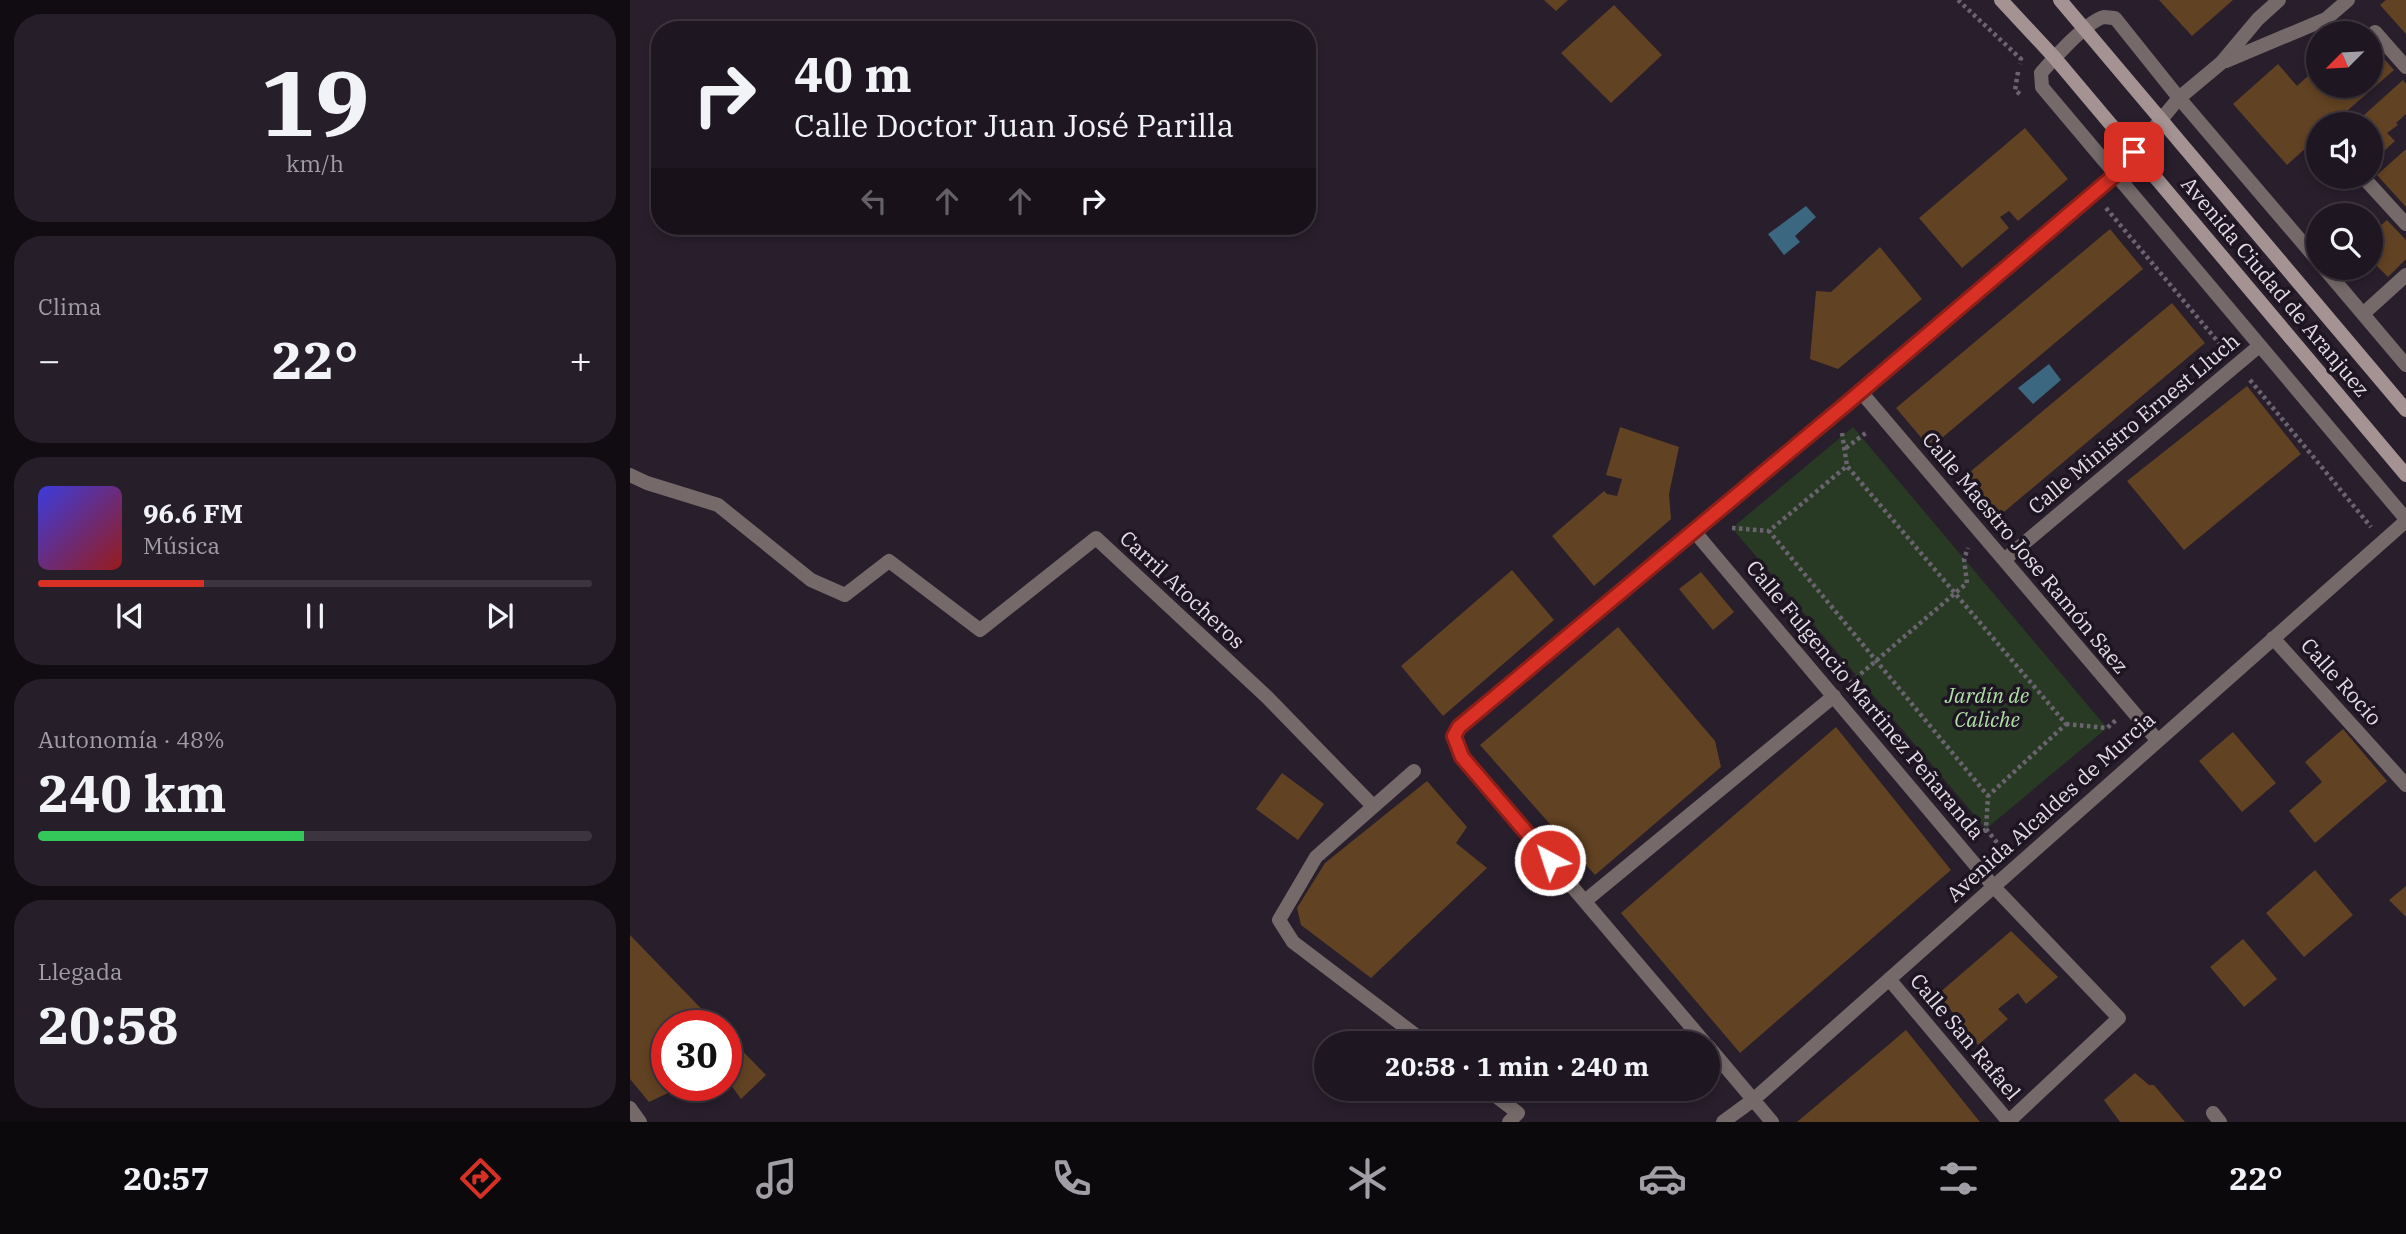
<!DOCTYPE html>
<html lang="es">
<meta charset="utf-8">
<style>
:root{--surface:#1e1621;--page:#261f2a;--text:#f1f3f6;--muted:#a19fa5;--line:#3c353f;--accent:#d93025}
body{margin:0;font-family:"IBM Plex Serif",serif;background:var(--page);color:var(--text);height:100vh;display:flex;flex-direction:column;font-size:26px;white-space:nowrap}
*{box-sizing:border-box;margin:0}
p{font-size:23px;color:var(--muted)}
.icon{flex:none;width:38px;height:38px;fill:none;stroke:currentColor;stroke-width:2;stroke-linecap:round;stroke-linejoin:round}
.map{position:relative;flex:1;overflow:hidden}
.sheet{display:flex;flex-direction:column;gap:14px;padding:14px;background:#100c12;width:630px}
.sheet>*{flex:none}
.hud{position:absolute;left:21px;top:21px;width:665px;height:214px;border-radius:28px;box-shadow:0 4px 10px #0003,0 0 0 2px var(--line);background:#1e1621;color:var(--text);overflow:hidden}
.needle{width:46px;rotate:246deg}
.controls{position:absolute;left:1676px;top:21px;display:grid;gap:14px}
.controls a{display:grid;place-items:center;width:77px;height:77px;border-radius:50%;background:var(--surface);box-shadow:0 4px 10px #0003,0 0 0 2px var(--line);font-size:35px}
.speed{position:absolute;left:21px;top:1010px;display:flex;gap:14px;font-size:35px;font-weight:700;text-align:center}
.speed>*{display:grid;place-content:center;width:91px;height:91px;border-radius:50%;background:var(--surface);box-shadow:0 4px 10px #0003,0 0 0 2px var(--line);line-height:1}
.speed .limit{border:10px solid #d22;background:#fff;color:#111}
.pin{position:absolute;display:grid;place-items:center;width:60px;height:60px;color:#fff;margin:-30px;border-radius:14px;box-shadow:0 4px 10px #0006}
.me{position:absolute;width:77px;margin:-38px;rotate:320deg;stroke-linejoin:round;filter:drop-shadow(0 0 5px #0008)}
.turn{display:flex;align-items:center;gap:24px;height:147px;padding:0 28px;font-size:32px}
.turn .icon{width:91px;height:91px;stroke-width:2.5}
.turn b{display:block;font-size:49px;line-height:60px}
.lanes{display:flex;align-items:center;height:66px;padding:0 28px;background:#0003;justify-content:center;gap:35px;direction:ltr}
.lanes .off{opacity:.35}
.big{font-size:52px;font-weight:700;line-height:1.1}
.sheet .card{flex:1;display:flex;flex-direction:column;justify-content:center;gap:10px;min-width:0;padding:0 24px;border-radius:28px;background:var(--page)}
.sheet .dial{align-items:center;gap:0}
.dial b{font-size:91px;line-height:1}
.song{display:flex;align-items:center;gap:21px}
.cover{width:84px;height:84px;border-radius:10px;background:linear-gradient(135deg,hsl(240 70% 55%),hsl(0 70% 35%))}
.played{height:7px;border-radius:4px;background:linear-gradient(90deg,var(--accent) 30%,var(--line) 30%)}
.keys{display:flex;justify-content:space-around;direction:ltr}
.heat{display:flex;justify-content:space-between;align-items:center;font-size:38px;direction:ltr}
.charge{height:10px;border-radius:5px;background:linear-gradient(90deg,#34c759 48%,var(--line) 0)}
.trip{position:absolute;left:684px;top:1031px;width:406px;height:70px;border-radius:35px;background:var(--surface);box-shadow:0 4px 10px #0003,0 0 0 2px var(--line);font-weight:700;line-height:70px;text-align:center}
.menu{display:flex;height:112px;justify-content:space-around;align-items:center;background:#0c090d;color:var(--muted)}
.menu .icon{width:49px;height:49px}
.menu .active{color:var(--accent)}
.menu b{font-size:32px;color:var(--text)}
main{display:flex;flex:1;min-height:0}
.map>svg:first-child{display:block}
.green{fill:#283a23}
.water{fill:#3c6781}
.building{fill:#614222}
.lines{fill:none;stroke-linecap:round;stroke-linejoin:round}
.path{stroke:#6b636f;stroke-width:4.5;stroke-dasharray:3.5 3.5;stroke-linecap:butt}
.street{stroke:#756a69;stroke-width:14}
.secondary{stroke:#a49392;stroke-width:14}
.route-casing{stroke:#8d1f18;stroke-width:18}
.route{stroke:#d93025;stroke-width:12}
.labels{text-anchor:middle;stroke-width:7;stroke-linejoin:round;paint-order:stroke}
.street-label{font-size:21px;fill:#e3dde7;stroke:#1e1523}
.park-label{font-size:21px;font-style:italic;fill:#b0dfa5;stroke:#1e1523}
</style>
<main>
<section class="sheet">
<div class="card dial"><b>19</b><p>km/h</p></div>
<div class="card"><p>Clima</p>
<div class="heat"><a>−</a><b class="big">22°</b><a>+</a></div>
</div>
<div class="card">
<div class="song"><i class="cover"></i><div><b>96.6 FM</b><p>Música</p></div></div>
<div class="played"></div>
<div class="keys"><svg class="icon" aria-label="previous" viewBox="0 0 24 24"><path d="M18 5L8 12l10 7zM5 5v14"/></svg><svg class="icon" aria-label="pause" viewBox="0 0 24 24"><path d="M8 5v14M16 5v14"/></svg><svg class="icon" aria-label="next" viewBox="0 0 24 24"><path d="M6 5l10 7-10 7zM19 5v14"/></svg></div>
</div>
<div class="card"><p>Autonomía · 48%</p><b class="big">240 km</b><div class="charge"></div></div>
<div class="card"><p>Llegada</p><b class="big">20:58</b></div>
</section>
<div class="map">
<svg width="1776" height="1122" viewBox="0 0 1776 1122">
<rect width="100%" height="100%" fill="#281e2c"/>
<path class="green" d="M1223,427L1477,728L1356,829L1102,528Z"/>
<path class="water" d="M1176,206L1186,217L1165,236L1170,242L1154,255L1138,234Z
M1419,364L1431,380L1403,404L1388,388Z"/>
<path class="building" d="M914,0H938L926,11Z
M1529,0H1603L1562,36Z
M1756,0H1776V34L1750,5Z
M984,5L1032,55L981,103L931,53Z
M1741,44L1764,70L1702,124H1689V136L1657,165L1603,104L1648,64L1667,86L1689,66V86H1741Z
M1773,80L1776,84V114L1766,123L1768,125L1757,133L1765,141L1741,163V124H1724Z
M1395,128L1438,179L1388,221L1379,211L1370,217L1379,228L1332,268L1289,218Z
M1776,149V207L1747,175Z
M1757,220L1776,240V259L1758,277L1741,260V234Z
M1480,229L1513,269L1300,448L1266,408Z
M1250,247L1292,299L1208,369L1180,359L1186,291L1201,292Z
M1542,303L1575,343L1362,522L1328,482Z
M1617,386L1671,454L1554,550L1497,481Z
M990,427L1049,447L1039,494L1041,519L964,586L922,536L974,491L977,494L987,496L992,479L976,475Z
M882,570L924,620L813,716L771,666Z
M1071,572L1104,612L1083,630L1049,589Z
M988,627L1085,741L1091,767L965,875L850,745Z
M1206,727L1321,870L1110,1053L991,913Z
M1713,729L1757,781L1685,843L1659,811L1692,782L1675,762Z
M1603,732L1646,783L1612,812L1569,761Z
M652,773L694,804L668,840L626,809Z
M797,781L837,827L826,843L857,868L741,978L671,925L667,908L695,863Z
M1685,870L1723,915L1674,957L1636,913Z
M1776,886V917L1759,900Z
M1381,931L1428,977L1396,1004L1388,993L1368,1009L1378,1019L1348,1045L1308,994Z
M0,935L88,1026H37V1085H55L19,1102L0,1079Z
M1613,939L1647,979L1614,1007L1580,967Z
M1276,1030L1350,1122H1167Z
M96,1034L136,1075L111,1099L96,1078Z
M1505,1073L1519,1085H1524L1555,1122H1490L1474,1100Z"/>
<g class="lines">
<path class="path" d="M1328,0L1391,59L1390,64
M1388,72L1385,90L1391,95
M1476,208L1594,349
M1620,380L1741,527
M1212,433L1217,466
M1216,448L1237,432
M1102,528L1139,531
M1220,683L1337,583L1334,559L1338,548
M1436,724L1477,728L1486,720
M1356,829L1373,850
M1348,836L1356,829L1358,796L1139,531L1217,466L1436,724L1358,796"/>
<path class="street" d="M1745,32L1776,67
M1596,61L1696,19L1718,0
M1733,177L1776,224
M1689,262L1549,98L1485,18C1481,18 1477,17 1474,17C1457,21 1422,60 1411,73L1412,87L1776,519
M1694,268L1776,365
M1733,314L1776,275
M1231,392L1528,741
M0,475L17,483L88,505L181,580L215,595L259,561L350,630L466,538L637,697L743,806
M1064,531L1364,887L1489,1018L1378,1122
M1374,560L1628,347
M1643,638L1776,785
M784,771L686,857L649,920L663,942L796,1043
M955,901L1204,696
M1259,979L1379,1122
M1075,1043L832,757L824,736L829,727L1231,392L1485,175L1549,98L1591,63L1628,19L1649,0
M1078,1046L1142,1122
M855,1088L888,1113L879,1122
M0,1108L10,1122
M1583,1113L1590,1122
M1093,1122L1123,1100L1776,521"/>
<path class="secondary" d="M1371,0L1424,57L1776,475
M1430,0L1776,410"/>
</g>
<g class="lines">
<g class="route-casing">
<path id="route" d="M920,860L832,757L824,736L829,727L1215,405L1485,175L1504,152"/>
</g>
<use href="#route" class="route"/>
</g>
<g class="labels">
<g class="street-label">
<text transform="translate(1645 287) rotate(50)" y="7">Avenida Ciudad de Aranjuez</text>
<text transform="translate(1504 424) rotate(-40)" y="7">Calle Ministro Ernest Lluch</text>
<text transform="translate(1395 553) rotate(50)" y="7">Calle Maestro Jose Ramón Saez</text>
<text transform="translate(552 590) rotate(43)" y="7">Carril Atocheros</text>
<text transform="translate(1711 682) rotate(48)" y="7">Calle Rocío</text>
<text transform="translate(1235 700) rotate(50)" y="7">Calle Fulgencio Martinez Peñaranda</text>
<text transform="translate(1421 807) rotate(-42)" y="7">Avenida Alcaldes de Murcia</text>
<text transform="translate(1335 1037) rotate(50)" y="7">Calle San Rafael</text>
</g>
<g class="park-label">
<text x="1357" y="703">Jardín de<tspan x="1357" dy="24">Caliche</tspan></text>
</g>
</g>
</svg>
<div class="controls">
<a><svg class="needle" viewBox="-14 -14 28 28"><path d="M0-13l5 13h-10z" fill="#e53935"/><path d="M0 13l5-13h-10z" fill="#a19fa5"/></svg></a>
<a><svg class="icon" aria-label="sound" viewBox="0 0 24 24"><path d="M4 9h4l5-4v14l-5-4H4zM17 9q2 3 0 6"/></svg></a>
<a><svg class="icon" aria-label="search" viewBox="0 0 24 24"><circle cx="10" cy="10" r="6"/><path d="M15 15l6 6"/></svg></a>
</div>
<div class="speed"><div class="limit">30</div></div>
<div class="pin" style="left:1504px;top:152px;background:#d93025"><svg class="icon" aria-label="arrive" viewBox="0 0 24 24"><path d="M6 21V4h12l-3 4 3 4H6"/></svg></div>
<svg class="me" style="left:920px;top:860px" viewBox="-20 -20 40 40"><circle r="17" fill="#d93025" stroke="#fff" stroke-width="3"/><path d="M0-11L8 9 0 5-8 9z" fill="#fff"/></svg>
<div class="trip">20:58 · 1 min · 240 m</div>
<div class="hud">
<div class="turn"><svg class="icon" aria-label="right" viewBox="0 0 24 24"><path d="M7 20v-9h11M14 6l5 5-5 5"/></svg><div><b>40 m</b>Calle Doctor Juan José Parilla</div></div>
<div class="lanes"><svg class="icon off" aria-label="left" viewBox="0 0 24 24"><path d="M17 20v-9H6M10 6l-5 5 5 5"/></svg><svg class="icon off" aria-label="ahead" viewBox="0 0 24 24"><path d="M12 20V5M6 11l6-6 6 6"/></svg><svg class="icon off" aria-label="ahead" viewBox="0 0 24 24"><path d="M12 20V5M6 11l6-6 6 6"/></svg><svg class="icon" aria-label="right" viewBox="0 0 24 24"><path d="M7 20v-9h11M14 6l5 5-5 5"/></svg></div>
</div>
</div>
</main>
<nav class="menu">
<b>20:57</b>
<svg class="icon active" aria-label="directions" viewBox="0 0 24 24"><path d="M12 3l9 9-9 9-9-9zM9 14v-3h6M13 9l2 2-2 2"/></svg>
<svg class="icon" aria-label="music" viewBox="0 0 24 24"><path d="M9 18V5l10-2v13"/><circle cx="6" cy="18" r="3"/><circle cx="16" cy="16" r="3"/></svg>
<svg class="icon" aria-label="phone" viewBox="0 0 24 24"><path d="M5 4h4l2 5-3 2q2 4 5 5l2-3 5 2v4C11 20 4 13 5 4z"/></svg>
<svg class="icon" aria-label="climate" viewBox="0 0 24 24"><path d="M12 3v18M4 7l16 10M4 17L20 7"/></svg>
<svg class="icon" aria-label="car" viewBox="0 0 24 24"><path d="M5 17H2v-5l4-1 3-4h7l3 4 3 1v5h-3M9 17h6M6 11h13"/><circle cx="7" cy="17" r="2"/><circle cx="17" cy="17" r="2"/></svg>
<svg class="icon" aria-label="filters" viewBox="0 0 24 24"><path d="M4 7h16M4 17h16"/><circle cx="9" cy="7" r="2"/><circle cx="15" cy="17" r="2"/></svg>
<b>22°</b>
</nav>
